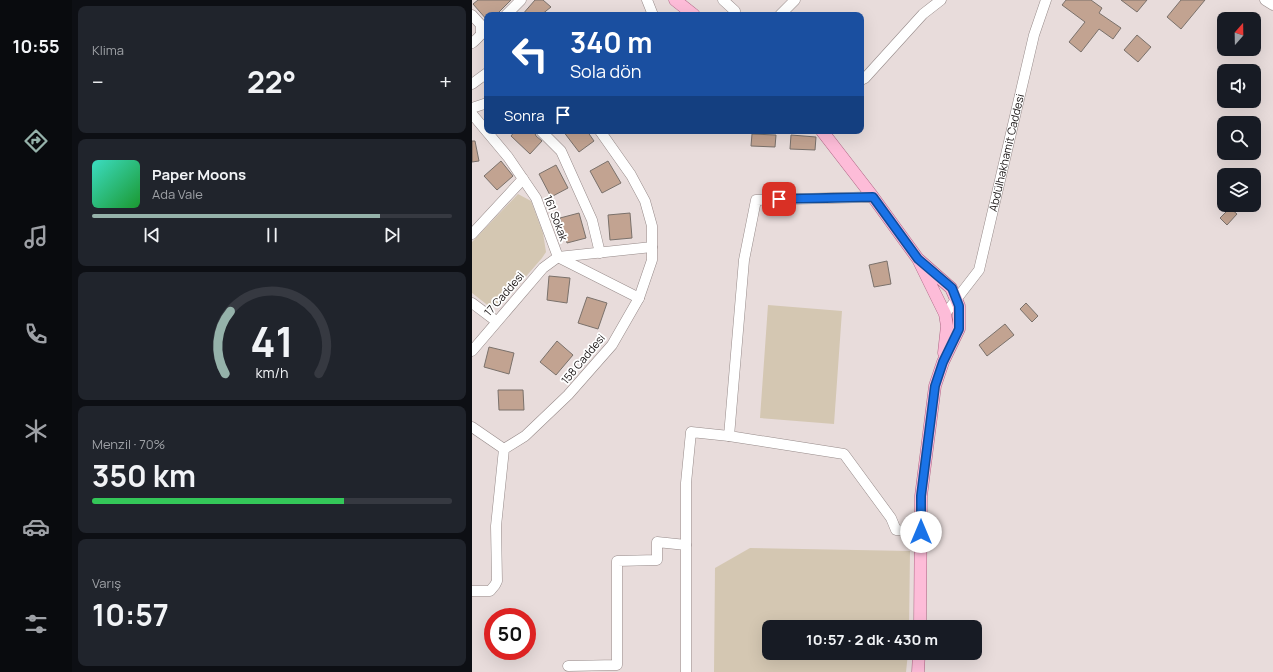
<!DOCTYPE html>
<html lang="tr">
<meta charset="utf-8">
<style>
:root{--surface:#171b24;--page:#20242c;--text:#f1f3f6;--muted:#9ea1a6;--line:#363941;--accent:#95b2aa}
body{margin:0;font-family:Manrope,sans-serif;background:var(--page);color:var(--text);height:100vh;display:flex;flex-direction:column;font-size:15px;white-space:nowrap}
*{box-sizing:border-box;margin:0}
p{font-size:13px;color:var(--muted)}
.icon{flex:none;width:22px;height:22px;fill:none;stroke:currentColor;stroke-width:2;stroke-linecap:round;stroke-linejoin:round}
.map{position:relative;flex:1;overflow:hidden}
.details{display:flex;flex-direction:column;gap:6px;padding:6px;background:#0d0f14;width:400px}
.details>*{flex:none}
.hud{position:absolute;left:12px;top:12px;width:380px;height:122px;border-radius:8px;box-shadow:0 4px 16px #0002;background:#1a4fa0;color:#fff;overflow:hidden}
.needle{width:26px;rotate:20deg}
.buttons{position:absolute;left:745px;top:12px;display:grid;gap:8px}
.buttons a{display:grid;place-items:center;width:44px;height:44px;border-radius:8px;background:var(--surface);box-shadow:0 4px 16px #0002;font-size:20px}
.speed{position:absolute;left:12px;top:608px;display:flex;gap:8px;font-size:20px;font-weight:700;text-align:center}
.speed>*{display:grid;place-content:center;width:52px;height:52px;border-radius:50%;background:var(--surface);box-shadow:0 4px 16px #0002;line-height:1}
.speed .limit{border:6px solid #d22;background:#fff;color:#111}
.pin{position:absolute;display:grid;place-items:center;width:34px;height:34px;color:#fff;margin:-17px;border-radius:8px;box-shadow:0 2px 6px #0006}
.me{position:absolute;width:44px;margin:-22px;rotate:0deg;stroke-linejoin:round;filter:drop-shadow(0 0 3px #0008)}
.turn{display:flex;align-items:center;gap:14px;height:84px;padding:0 20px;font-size:18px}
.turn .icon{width:52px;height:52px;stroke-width:2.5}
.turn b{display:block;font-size:28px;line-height:34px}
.then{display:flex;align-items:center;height:38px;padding:0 20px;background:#0003;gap:8px;font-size:15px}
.big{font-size:30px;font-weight:700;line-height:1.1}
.details .card{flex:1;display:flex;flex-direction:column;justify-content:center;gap:6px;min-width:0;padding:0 14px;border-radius:8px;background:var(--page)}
.details .dial{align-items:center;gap:0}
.dial svg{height:104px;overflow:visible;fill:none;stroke:var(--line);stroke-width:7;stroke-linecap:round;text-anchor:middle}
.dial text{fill:var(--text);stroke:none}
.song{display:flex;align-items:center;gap:12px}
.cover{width:48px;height:48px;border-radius:6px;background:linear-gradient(135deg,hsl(170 70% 55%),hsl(130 70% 35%))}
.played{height:4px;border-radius:2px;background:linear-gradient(90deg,var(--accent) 80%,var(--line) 80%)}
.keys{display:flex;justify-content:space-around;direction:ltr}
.heat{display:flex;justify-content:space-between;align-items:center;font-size:22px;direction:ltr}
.charge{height:6px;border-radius:3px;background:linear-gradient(90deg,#34c759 70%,var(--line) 0)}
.trip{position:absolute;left:290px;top:620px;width:220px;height:40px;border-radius:8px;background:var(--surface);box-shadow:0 4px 16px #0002;font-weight:700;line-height:40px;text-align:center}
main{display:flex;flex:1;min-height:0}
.tab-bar{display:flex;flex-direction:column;width:72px;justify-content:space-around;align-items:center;background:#090b0e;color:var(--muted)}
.tab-bar .icon{width:28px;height:28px}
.tab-bar .active{color:var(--accent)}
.tab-bar b{font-size:18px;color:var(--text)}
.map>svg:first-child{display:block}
.green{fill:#d4c7b2}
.building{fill:#c2a391;stroke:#7a716b}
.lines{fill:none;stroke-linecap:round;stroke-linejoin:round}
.minor-casing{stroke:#968a89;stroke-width:11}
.major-casing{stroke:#ad6583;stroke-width:13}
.minor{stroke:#fff;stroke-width:10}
.major{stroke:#fdbcd8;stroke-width:12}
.route-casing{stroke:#114b97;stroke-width:10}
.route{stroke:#1a73e8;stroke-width:7}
.labels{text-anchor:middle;stroke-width:3.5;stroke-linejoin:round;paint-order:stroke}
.street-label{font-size:11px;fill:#1b1616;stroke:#fff}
</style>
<main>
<nav class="tab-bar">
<b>10:55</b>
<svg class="icon active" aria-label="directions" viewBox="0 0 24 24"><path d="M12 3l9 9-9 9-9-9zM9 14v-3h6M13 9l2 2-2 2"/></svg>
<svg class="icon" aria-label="music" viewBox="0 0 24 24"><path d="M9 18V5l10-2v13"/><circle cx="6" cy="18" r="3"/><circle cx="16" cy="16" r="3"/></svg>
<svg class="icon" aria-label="phone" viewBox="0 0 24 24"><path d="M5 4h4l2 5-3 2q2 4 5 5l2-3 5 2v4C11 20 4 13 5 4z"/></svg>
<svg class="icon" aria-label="climate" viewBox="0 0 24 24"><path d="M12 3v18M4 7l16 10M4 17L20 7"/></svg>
<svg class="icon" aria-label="car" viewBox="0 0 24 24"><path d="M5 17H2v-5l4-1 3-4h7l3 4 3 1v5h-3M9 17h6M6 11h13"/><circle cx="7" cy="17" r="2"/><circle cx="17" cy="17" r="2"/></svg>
<svg class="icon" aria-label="filters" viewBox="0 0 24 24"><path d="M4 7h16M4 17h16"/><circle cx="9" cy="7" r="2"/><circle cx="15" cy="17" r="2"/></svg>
</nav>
<section class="details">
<div class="card"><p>Klima</p>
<div class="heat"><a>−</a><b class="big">22°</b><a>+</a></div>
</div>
<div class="card">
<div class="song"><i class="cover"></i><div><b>Paper Moons</b><p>Ada Vale</p></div></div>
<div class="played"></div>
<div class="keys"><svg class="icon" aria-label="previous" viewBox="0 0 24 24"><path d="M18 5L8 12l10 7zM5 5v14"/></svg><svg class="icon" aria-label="pause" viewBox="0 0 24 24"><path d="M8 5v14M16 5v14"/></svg><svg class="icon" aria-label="next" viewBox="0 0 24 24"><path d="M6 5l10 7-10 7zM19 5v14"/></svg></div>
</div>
<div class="card dial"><svg viewBox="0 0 100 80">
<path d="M14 69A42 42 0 1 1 86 69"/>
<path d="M14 69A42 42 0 0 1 18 21" stroke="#95b2aa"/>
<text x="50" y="56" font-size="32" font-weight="700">41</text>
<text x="50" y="72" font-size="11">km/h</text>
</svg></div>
<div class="card"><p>Menzil · 70%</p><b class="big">350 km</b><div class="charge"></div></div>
<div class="card"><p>Varış</p><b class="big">10:57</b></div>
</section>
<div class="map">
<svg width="801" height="672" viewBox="0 0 801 672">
<rect width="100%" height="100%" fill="#e8dcdb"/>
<path class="green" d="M46,194L59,201L71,233L74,252L70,258L31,303L18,307L0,293V242Z
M296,305L370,311L362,424L288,418Z
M278,548L438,551L437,627H297V653H436L434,672H242L243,568Z"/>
<path class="building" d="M6,0H39L24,15H15V20L1,4Z
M63,0H71L79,7L69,15H50Z
M594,0H619L630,8L627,13L649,28L641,39L627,29L609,52L597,42L613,22L590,5Z
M649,0H675L665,12Z
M709,0H733L709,29L695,17Z
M665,35L679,47L666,62L652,50Z
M43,131H62L64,136L70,141L58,154L39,136Z
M91,131H115L122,141L107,152Z
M280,134L304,135L303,147L279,146Z
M319,135L344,137L343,150L318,149Z
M0,141H3L7,161L0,162Z
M29,161L41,176L25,190L12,176Z
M136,161L149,183L130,193L118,171Z
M84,165L96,188L79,197L67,174Z
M758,208L765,214L755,225L748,218Z
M107,213L114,238L95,243L88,218Z
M158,213L160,238L138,240L136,215Z
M415,261L419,284L402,287L397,265Z
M77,276L98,278L95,303L75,300Z
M115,297L135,303L126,329L106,323Z
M554,303L566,316L560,322L548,309Z
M533,324L542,335L515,356L507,345Z
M85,341L101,355L84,375L68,362Z
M17,347L42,353L37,374L12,367Z
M26,390H51L52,410H27Z"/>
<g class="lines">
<g class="minor-casing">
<g id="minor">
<path d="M175,0L181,15"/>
<path d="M251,0L263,11L262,15"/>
<path d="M793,0L801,5"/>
<path d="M0,15L9,25V33"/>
<path d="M34,15L49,0"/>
<path d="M308,15L323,0"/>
<path d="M0,43C6,39 9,33 15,29"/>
<path d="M389,80L393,78L451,14L469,0"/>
<path d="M0,84L15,73"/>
<path d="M0,108L15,103"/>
<path d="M0,114L36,157L64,198L86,257"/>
<path d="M69,131L89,151L120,220L128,253"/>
<path d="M401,197L284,200L272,260L257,436L372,454L419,518L424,530L449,532"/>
<path d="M0,234L51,179"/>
<path d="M86,257L167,298"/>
<path d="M0,303L24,321"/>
<path id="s1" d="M473,314L507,270L562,35L574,0"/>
<path d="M0,351L71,268L86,257L180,247"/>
<path d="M0,427L32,449"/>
<path d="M0,591H18L23,585L25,581L24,526L32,449L53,436L96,395L140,345L167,298L180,260V226L173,201L159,175L128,131"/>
<path d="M96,666L145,665V561L185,560V542L214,545"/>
<path d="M214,672V483L219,432L257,436"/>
</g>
</g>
<g class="major-casing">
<path id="major" d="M203,0L222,15
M350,131L401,197L446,259L473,314L475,326L472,353
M446,259L479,288L487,306V329L471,362L463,386L449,496L448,627
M446,672L447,653"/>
</g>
<use href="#minor" class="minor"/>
<use href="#major" class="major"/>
</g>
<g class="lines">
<g class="route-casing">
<path id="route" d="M307,199L401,197L446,259L480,288L487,306V329L471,362L463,386L449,496V532"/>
</g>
<use href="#route" class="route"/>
</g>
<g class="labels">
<g class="street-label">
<text dy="4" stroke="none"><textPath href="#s1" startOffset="176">Abdülhakhamit Caddesi</textPath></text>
<text transform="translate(84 218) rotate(69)" y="4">161 Sokak</text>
<text transform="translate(32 294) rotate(-49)" y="4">17 Caddesi</text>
<text transform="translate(111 359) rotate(-50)" y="4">158 Caddesi</text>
</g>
</g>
</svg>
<div class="buttons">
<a><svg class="needle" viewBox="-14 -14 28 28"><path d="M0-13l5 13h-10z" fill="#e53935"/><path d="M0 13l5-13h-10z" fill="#9ea1a6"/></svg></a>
<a><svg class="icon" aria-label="sound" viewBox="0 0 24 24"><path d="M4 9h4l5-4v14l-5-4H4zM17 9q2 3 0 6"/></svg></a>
<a><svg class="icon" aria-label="search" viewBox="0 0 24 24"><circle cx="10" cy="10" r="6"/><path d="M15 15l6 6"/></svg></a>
<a><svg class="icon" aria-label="layers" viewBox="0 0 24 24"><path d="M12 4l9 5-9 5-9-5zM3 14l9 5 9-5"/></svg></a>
</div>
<div class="speed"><div class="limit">50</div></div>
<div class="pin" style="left:307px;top:199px;background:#d93025"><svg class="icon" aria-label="arrive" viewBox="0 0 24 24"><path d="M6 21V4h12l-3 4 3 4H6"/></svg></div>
<svg class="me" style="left:449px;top:532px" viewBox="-20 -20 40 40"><circle r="19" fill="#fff"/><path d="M0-13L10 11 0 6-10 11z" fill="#1a73e8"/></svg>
<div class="trip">10:57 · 2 dk · 430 m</div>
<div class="hud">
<div class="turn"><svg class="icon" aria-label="left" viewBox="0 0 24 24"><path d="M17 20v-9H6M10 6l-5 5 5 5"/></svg><div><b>340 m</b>Sola dön</div></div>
<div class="then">Sonra<svg class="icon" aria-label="arrive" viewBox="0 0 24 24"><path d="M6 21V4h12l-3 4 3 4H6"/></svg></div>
</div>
</div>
</main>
